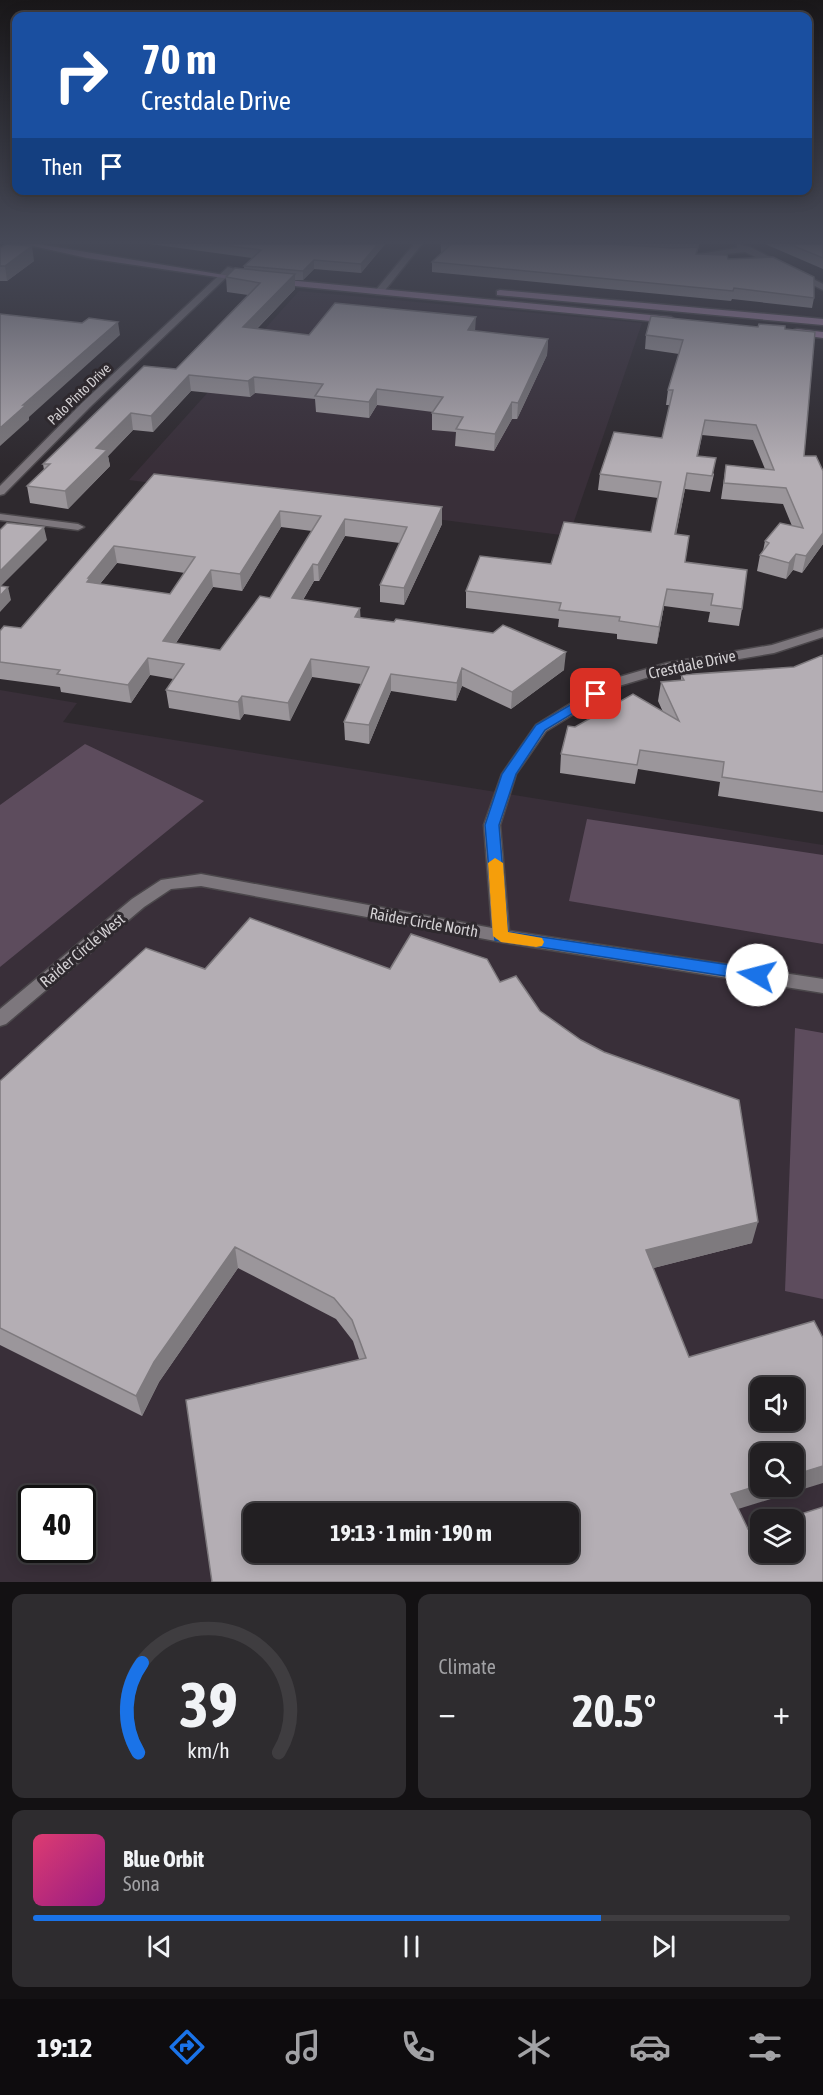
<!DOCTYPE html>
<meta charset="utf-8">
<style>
:root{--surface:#221f22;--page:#2e2c2f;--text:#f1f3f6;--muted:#a2a2a5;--line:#3f3d40;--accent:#1a73e8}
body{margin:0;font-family:"Asap Condensed",sans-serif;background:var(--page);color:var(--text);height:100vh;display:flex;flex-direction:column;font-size:22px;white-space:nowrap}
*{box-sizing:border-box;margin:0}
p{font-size:20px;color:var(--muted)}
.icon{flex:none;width:33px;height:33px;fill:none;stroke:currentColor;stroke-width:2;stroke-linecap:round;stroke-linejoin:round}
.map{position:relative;height:1582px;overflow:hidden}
.drawer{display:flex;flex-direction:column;gap:12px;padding:12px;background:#131113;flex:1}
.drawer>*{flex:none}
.top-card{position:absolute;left:12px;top:12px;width:800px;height:183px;border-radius:12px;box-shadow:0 3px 15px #0003,0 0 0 2px var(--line);background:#1a4fa0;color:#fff;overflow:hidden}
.fabs{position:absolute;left:750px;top:1377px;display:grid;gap:12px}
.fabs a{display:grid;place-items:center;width:54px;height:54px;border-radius:12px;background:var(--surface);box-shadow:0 3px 15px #0003,0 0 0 2px var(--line);font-size:30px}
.speed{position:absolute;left:18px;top:1485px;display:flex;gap:12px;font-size:30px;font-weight:700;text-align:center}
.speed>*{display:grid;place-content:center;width:78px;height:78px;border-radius:50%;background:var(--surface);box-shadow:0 3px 15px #0003,0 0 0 2px var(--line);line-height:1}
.speed .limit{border:3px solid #111;border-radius:9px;background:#fff;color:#111}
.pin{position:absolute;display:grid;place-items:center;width:51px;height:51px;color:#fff;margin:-26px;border-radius:12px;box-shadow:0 3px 9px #0006}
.me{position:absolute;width:66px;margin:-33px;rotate:278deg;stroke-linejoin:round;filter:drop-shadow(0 0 4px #0008)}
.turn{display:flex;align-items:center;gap:21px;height:126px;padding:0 30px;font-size:27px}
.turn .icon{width:78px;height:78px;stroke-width:2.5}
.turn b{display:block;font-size:42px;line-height:51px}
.then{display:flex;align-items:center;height:57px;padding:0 30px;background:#0003;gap:12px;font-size:22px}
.big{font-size:45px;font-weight:700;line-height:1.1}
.drawer .card{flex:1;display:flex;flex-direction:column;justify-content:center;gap:9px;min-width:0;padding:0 21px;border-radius:12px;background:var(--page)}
.drawer .dial{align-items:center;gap:0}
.dial svg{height:156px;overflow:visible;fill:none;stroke:var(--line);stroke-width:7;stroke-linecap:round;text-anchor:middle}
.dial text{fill:var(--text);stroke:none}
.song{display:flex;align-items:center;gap:18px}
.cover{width:72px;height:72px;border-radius:9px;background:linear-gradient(135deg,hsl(340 70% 55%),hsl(310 70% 35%))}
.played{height:6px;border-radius:3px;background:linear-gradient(90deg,var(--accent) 75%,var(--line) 75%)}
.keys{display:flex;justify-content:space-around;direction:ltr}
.heat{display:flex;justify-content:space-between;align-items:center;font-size:33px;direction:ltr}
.drawer .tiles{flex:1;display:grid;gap:12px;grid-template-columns:1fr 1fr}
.card:last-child{grid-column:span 2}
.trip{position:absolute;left:243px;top:1503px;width:336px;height:60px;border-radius:12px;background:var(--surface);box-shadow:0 3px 15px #0003,0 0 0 2px var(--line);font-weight:700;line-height:60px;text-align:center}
.tab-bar{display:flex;height:96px;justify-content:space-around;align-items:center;background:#0e0c0e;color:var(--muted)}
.tab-bar .icon{width:42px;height:42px}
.tab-bar .on{color:var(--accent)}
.tab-bar b{font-size:27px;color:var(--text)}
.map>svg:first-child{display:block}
.built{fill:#392f39;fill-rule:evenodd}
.green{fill:#5d4c5d}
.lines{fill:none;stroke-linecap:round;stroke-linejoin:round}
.minor-casing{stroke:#4b474b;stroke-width:3}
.major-casing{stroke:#4b474b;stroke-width:3}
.minor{fill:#7d777d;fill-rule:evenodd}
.major{fill:#a584a6;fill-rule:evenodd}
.wall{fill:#9b969b;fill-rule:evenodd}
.shaded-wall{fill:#7e7a7e}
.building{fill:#b4aeb4;stroke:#7e7a7e;stroke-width:1.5;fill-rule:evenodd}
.route{fill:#1a73e8;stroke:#114b97;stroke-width:1.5}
.slow{fill:#f59e0b}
.labels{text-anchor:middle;stroke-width:6;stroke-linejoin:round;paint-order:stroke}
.far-street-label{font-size:14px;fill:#d3d0d3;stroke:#2e292e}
.street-label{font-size:16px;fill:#d3d0d3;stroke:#2e292e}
</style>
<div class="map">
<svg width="823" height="1582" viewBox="0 0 823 1582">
<rect width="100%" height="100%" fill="#2e292e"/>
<path class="built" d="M299,291L642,323L569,536L129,480Z
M0,690L77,703L63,722L823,845V1582H0ZM760,1388H794V1420H760ZM760,1454H794V1486H760ZM32,1498H82V1550H32ZM254,1514H568V1552H254ZM760,1520H794V1552H760Z"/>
<path class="green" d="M85,744L204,801L0,967V805Z
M587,819L823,855V944L569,901Z
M795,1028L823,1033V1299L785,1291Z"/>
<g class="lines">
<g class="minor-casing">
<path id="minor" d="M414,244H422L382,294H376V290Z
M737,244L750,247L823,284V290L745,252L697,257L693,255L737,248Z
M228,267L235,269L90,407L4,494L0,495V486L82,403Z
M0,514L78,524L84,527L78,530L0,520Z
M823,629V637L774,653L669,671L619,686L546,731L516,774L500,825L509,931L823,979V993L501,942L201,886L171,889L144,907L6,1024L0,1026V1009L132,899L161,880L201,874L492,928L484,825L502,774L536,725L609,680L667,663L772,645Z"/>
</g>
<g class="major-casing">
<path id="major" d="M24,244H38L248,279L244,281L87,258Z
M277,279L671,317L675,320L671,323L274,284L273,282Z
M500,290L823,319V325L497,295V291Z
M797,329L823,332V338L794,334V330Z"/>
</g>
<use href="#minor" class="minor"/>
<use href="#major" class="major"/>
</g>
<path class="wall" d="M150,244H385L361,273L314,269L303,280H295V289L257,329L309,335L475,331L548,339L547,355L517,419H512L494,451L455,446L456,432L432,430V413L433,412L377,405L369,418L316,412L315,399L255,393L250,397L191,391L153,432L133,430L108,456L110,466L68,509L30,503L27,486L44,470L43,464L176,369L248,295L227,292L226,277L244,269V266L252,258Z
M441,244H699L697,254L728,259L814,298L812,308L732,299L731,301L432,272V262L441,253Z
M765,244H823V269Z
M0,248L34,261L7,281H0Z
M758,327L785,329L804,456L823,471V544L802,573L793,570L786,579L757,571L760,555L763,551L765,541L792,526L783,504L721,499L726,465L765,469L753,440L702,435L698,456L714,474L710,492L685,489L676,534L685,562L742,609L739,626L708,622L710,612L664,606L657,644L617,639V634L558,627L559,619L466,608V591L651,532L658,498L598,490L600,474L662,438L670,405H666L668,390L679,354L645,349L646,335Z
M154,474L442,524L404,605L380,602V585L400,543L345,536L319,581H314L303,600L360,618L564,670L511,709L462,686L456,701L391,691L369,744L345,740L344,722L361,684L312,677L290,721L244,714L240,720L169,708L166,690L173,679L150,675L131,703L61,692L60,687L0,679V631L21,628ZM281,527L312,531L270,598L220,650L176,643L213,587L242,591ZM117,563L185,573L170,594L100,584Z
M823,655V812L718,796L720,782L638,769L635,784L560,773L561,754L575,727L663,712L658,701L661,682L681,680V675L794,667Z
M205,969H390L500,982L540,1011L752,1243L653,1268L738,1509L748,1529L823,1582L359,1359L353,1341L336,1319L238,1268L159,1382L142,1416L0,1345V1081Z"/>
<path class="shaded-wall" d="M378,244H385L361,273V264Z
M32,246L34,261L7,281L5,266Z
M314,260V269L303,280V271Z
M295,274V289L244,342L243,327Z
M476,317L475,332L468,330Z
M118,322L120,335L29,417V420L0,446V428L23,405Z
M548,339L547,355L517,419L518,403Z
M189,375L191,391L153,432L151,416Z
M254,377L255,393L250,397L248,381Z
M377,389V405L369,418V402Z
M512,402V419L494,451L495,434Z
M131,413L133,430L108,456L110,466L68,509L65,491L96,448Z
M687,473L685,489L673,551L675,534Z
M442,507V524L404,605V588Z
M280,511L281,527L242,591L240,574Z
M345,519V536L319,581L318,565Z
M44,527L47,540L0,587V571Z
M823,533V544L802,573L806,556Z
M114,546L117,563L93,592L87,582L88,578Z
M796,554L793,570L786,579L789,563Z
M313,564L314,581L293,616L292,598Z
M211,570L213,587L165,659L163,641Z
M8,587L11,600L0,612V596Z
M667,589L664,606L657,644L659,627Z
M360,608L361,625L355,617Z
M566,652L564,670L511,709L512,692Z
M148,658L150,675L131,703L128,685Z
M311,659L312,677L290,721L288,703Z
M462,668V686L456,701L457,683Z
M391,674V691L369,744V725Z
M242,696L244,714L240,720L238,702Z
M758,1222L752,1243L642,1271L646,1250Z
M235,1247L238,1268L159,1382L142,1416L136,1396L154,1362Z
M823,1466V1483L725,1513L731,1494L760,1485V1486H794V1475Z"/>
<path class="building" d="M6,244L32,246L5,266H0V248Z
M213,244H378L361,264L314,260L303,271L244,266L261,250Z
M444,244H612L673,248L698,247L696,254L727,255L728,259L773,257L814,277V298L734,288L733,291L432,262L451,244Z
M789,244H823V258Z
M235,268L295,274L243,327L309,335L335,303L476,317L468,330L548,339L518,403L512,402L495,434L456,429L463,417L432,413L443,397L377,389L369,402L315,396L323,384L254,377L248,381L189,375L151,416L131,413L96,448L107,450L65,491L27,486L50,464H43L144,366L176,369L260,283L226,277Z
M0,314L82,323L89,318L118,322L23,405H26L0,428Z
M651,316L758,327L759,324L785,326V329L815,332L804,456H816L823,471V533L806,556L796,554L789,563L760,555L769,543L765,541L780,523L803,528L786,488L724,483L726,465L774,470L756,425L705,420L697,456L716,458L712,476L687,473L675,534L689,536L685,562L747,570L742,609L711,605L713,594L667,589L659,627L619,621L620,617L559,610L561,603L466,591L480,556L551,564L564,522L651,532L661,482L600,474L614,432L662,438L673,390H668L683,340L646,335Z
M154,474L442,507L404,588L380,585L407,527L345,519L318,565L313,564L292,598L360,608L355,617L394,622L396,619L493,633L503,625L566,652L512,692L462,668L457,683L391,674L369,725L344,722L369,667L311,659L288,703L242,696L238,702L166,690L184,664L148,658L128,685L57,674L60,670L0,662V631L4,626L21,628ZM280,511L321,516L270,598L260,596L220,650L163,641L211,570L240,574ZM114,546L195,557L170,594L87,582L90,578H88Z
M7,523L44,527L0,571V530Z
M0,586L8,587L0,596Z
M823,655V792L722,777L724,762L640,750L637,765L561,754L568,726L575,727L633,694L679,721L661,682L684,680L681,675L794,667Z
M250,918L390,969L411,934L487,959L500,982L516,976L540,1011L581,1040L604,1052L739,1100L758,1222L646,1250L689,1357L814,1321L823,1338V1466L794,1475V1454H760V1485L731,1494L748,1529L760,1526V1552H794V1520H782L823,1507V1582H212L186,1400L366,1358L352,1320L334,1298L235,1247L154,1362L136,1396L0,1328V1081L146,948L205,969ZM760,1388H794V1420H760ZM254,1514H568V1552H254Z"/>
<linearGradient id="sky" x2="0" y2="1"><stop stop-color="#191719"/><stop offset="0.52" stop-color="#464957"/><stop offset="1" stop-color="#464957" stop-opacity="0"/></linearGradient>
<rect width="823" height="465" fill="url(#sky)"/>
<path class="route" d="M596,690L602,694L600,697L545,730L516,774L499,825L508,932L757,969L762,971L765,975L762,979L757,981L495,940L485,825L502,774L536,725Z"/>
<path class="slow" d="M495,858L503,863L508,932L542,938L544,942L542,946L536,947L501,942L493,936L488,863Z"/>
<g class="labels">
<g class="far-street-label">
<text transform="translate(79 394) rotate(-44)" y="5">Palo Pinto Drive</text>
</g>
<g class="street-label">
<text transform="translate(692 664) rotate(-12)" y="6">Crestdale Drive</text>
<text transform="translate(424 922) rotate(10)" y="6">Raider Circle North</text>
<text transform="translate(82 950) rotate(-40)" y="6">Raider Circle West</text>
</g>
</g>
</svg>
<div class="fabs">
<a><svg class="icon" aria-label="sound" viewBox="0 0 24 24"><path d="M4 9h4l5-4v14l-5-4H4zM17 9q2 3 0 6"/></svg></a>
<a><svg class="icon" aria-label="search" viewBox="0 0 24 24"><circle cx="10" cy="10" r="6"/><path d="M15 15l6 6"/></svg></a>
<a><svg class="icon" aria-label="layers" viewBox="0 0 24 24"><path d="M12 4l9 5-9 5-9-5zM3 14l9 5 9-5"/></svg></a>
</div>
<div class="speed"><div class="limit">40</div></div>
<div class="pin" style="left:596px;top:694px;background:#d93025"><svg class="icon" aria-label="arrive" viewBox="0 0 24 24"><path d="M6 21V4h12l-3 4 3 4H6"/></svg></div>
<svg class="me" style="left:757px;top:975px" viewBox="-20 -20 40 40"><circle r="19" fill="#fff"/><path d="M0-13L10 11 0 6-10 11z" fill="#1a73e8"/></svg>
<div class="trip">19:13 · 1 min · 190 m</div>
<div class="top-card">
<div class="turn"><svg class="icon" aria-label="right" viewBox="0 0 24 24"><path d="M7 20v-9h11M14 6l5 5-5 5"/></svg><div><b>70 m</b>Crestdale Drive</div></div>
<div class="then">Then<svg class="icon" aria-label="arrive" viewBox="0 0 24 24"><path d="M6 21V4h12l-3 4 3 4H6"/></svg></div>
</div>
</div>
<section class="drawer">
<div class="tiles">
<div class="card dial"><svg viewBox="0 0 100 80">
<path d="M14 69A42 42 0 1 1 86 69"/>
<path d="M14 69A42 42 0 0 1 16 23" stroke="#1a73e8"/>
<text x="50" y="56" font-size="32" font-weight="700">39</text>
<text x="50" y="72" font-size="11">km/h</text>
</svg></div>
<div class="card"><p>Climate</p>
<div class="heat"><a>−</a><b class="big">20.5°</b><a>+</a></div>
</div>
<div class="card">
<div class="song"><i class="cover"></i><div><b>Blue Orbit</b><p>Sona</p></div></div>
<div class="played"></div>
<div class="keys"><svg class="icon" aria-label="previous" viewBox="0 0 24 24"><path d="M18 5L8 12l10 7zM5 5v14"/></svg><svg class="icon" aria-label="pause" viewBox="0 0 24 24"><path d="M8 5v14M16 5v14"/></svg><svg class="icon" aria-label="next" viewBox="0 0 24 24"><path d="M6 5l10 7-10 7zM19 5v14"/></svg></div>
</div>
</div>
</section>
<nav class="tab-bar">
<b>19:12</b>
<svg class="icon on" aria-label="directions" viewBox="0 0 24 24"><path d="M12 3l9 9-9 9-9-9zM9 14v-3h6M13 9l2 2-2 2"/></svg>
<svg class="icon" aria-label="music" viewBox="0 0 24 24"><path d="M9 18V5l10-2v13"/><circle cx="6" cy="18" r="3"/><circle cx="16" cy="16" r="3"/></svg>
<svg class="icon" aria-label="phone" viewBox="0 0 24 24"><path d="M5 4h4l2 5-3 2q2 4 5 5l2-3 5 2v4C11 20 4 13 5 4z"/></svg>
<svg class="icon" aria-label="climate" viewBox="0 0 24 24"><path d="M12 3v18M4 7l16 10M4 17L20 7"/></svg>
<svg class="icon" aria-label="car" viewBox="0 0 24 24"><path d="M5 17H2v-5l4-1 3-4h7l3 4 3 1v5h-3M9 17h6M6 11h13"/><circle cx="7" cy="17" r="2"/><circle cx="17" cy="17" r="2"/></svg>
<svg class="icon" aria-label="filters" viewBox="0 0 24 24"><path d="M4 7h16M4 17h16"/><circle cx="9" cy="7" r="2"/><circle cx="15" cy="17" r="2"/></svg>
</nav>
